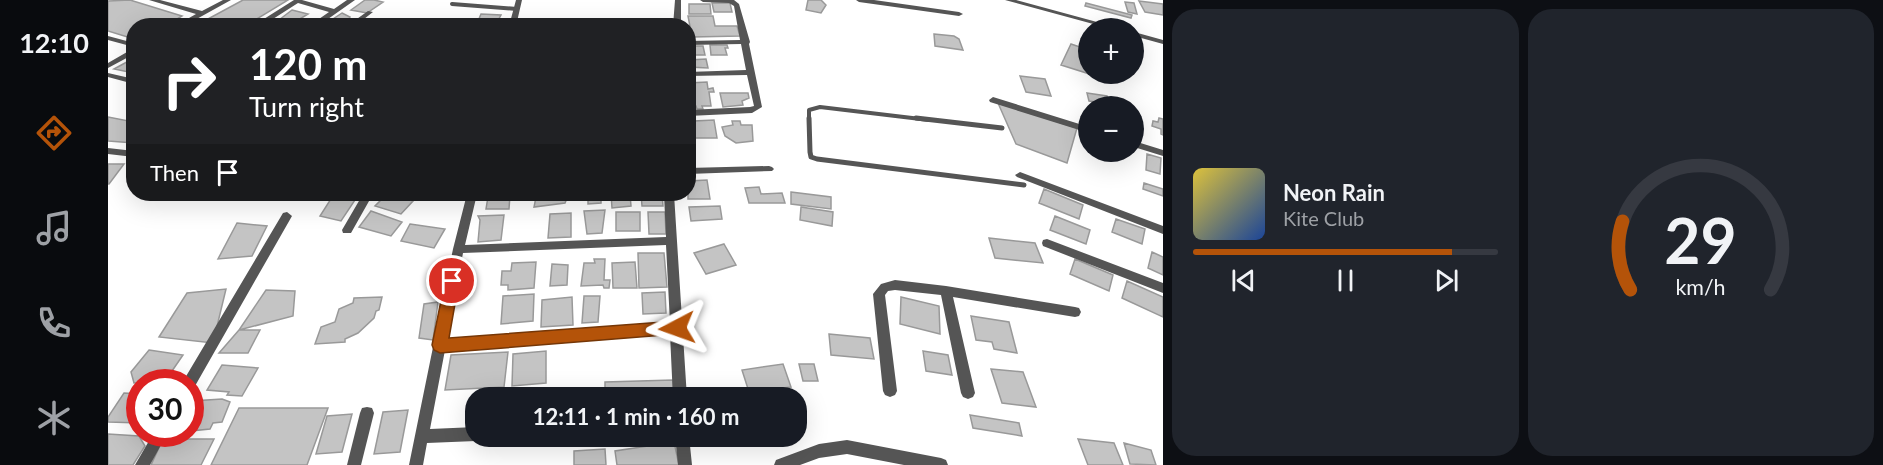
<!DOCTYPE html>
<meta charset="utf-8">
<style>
:root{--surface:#171b24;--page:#20242c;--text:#f1f3f6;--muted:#9ea1a6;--line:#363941;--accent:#b45309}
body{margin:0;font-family:Lato,sans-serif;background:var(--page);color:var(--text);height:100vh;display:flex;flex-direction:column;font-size:22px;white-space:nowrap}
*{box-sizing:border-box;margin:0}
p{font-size:20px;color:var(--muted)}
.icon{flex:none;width:33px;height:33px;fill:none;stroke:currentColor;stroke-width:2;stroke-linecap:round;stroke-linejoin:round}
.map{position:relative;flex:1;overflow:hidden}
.details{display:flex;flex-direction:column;gap:9px;padding:9px;background:#0d0f14;width:720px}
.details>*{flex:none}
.banner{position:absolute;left:18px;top:18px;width:570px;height:183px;border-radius:24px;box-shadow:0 6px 24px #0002;background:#202124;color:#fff;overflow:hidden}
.fabs{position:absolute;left:970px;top:18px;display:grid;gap:12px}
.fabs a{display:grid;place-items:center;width:66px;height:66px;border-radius:50%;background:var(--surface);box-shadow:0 6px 24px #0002;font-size:30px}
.speed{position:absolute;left:18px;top:369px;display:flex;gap:12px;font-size:30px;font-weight:700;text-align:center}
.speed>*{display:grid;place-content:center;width:78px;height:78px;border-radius:50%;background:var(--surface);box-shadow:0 6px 24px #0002;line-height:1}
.speed .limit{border:9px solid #d22;background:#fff;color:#111}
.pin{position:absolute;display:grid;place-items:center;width:51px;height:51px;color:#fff;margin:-26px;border:3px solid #fff;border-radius:50%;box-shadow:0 2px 6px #0007}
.me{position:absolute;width:66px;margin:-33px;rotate:266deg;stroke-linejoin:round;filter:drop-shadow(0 0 4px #0008)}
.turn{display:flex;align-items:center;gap:21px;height:126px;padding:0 24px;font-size:27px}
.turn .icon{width:78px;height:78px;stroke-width:2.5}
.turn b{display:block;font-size:42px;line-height:51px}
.then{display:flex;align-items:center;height:57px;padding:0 24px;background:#0003;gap:12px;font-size:22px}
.details .card{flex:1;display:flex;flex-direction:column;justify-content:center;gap:9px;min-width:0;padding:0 21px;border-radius:24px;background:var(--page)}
.details .dial{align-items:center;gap:0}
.dial svg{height:156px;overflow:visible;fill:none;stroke:var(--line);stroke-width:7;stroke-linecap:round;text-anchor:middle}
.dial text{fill:var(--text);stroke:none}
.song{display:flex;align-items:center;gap:18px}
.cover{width:72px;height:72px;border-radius:9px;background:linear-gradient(135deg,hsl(50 70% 55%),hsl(220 70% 35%))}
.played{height:6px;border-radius:3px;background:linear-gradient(90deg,var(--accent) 85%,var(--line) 85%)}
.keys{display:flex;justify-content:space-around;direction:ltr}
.details .tiles{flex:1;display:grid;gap:9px;grid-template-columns:repeat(2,1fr)}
.trip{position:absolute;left:357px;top:387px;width:342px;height:60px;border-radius:24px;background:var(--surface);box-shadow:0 6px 24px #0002;font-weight:700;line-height:60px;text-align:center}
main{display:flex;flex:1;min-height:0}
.tabs{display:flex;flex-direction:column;width:108px;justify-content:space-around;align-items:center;background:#090b0e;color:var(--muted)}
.tabs .icon{width:42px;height:42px}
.tabs .on{color:var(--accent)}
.tabs b{font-size:27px;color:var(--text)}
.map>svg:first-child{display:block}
.building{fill:#c4c4c4;stroke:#999;stroke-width:1.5}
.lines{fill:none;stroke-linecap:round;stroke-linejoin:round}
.service-far1{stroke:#555;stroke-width:4}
.service{stroke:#555;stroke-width:5}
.minor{fill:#555;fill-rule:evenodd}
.route{fill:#b45309;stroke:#753606;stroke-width:1.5}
</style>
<main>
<nav class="tabs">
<b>12:10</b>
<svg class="icon on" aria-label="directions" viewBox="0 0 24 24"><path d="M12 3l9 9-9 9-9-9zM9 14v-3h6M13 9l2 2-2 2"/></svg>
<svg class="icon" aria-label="music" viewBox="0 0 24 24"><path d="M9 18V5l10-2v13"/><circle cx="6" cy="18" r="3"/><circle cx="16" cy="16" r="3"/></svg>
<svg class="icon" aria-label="phone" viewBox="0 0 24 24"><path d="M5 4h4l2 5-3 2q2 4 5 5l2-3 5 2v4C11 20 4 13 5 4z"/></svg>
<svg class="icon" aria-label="climate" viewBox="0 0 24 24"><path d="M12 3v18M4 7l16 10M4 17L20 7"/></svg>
</nav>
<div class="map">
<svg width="1055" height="465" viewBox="0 0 1055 465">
<rect width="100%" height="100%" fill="#fff"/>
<path class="building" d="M22,0L74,16L58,26H26V39L0,31V1Z
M135,0H180L137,26H87Z
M257,0H266L275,2L259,13L243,10Z
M700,0H713L718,5L713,13L698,10Z
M1031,1L1055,4V15L1037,12Z
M1017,2L1026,3L1029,14L1020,12Z
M604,3H622L624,12H606Z
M978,3L1024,15L1023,18L977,6Z
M581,4H602L603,14H581Z
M184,10L200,14L187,22L171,20Z
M234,13L242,17L237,25L222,21Z
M373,14L393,15L387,26H368Z
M580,16H605L607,26H629L632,36L584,37Z
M826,34L846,36L851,39L855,50L827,46Z
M963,44L981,50V74H1015L1012,81L989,74L988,76L953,65Z
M602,45H619L620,48H617L619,55H603Z
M580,46H595L597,55H580Z
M26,58V73L6,69Z
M598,59L600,68L580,67V60Z
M912,76L937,79L943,96L918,92Z
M599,82L600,89L605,88L606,92H601L603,106H594L595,109H589L588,106H580V83Z
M612,93H640L641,98L634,101L635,105L615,107Z
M979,93L999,96L1001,104L981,101Z
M890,103L969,128L959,163L908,144Z
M0,117L26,122V143L0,141Z
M1051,118L1055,119V135L1053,134V129L1044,126L1045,121L1050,122Z
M606,120L609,138H587L586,121Z
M624,121H632L633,125H644L645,141L628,143L617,136L614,127L625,125Z
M1039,154L1053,158L1052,174L1038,170Z
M0,164H16L1,184H0Z
M599,180L602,199H580V181Z
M1036,183L1055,189V196L1035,189Z
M651,187L653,194L674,193L677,203H641L637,188Z
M936,189L975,205L971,219L931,203Z
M683,192L723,197V209L683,204Z
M226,194L247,200L233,221L212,216Z
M279,194H283L305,201L293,214L267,206Z
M431,194H459V198L457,203L426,207L428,197Z
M480,194H493V203L480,204Z
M503,194H522L523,206L504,208Z
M533,194H554L555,206H534Z
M402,195L401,209H378L380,197Z
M612,206L614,219L583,221L581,207Z
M693,207L725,212L724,226L692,220Z
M497,210L494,233L479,234L476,211Z
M263,211L294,222L283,236L251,227Z
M508,212H532V231H508Z
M540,212H557L558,234H541Z
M463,213V237L440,238L442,214Z
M396,215L393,240L370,242L372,220L370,216Z
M947,216L982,230L978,244L942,230Z
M1008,219L1037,229L1034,244L1004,232Z
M129,223L159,226L144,256L110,259Z
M302,224L337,229L326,248L293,241Z
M881,238L927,243L935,263L887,258Z
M616,244L628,265L598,274L586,253Z
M1044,252L1055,257V275L1040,268Z
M530,253H556L559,287L531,288Z
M486,259H497L496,280H502L501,288H496L495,285L473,286L476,263H487Z
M967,259L1005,275L1001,291L962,274Z
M428,262L426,288L400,290V285H393L394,271H403L404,263Z
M527,262L529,288H505L504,263Z
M444,264L460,265L459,285L442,286Z
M1019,281L1055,297V317L1014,298Z
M118,289L105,343L51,337L79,293Z
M158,290L187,291L185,316L131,330Z
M557,292L558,313L535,314L534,293Z
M426,294L425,321L393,324L395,296Z
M476,296H492L490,322L474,323Z
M274,297L271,310L268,311L266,318L250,333L237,339V342L207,344L213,327L227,322L231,309L245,303L246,298Z
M464,297L465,325L433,327L434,300Z
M793,297L831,306L832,334L792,324Z
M330,302L325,340L311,338L316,304Z
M863,316L901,322L909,353L886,349L884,342L868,340Z
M131,330H152L140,353H111Z
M721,334L762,338L766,359L723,355Z
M41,350L75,355L64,371L57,372L50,382L26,383L23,372Z
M438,351V383L404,386L405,354Z
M815,351L840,355L844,375L818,371Z
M400,352L396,387L337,390L343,355Z
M675,364L683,387L641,392L634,370Z
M691,364H706L710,381H695Z
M114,365L150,368L134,396L119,395L121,392L99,390Z
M883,369L915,372L928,407L894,403Z
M565,380L566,398H497V382Z
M16,393L32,394V423L0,422V417Z
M114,399L122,402L114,422L105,423L102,429L82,431L85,425H82L84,401Z
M131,408H220L199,465H103Z
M300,410L292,452L266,454L275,412Z
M244,414L234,452L208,454L219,416Z
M862,415L911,423L914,436L865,428Z
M0,434L31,436L37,446L25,465H0Z
M55,439H106L93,465H43Z
M970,439L1006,443L1015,465H980Z
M566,442L571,465H509L507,451Z
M1016,443L1043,450L1048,465L1022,464Z
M497,449L498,465H466V451Z"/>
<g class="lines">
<path class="service-far1" d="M344,4L409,9
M701,120V110L712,107L821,120"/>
<path class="service" d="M701,118L702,152L703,157L709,159L916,185
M808,118L894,128"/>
<path class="minor" d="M41,0H52L94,11L115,0H123L76,26H67L88,14Z
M186,0H194L226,9L239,0H247L210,26H201L221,12L190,3L154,26H145Z
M408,0H414L408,26H401Z
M567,0H573V26H565Z
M592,0H626L631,4L642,42L641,44L654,107L644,113L580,116V110L642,107L646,106L639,75L580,76V72L638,70L633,44L580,45V41L632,40L626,6L621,3L595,2Z
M748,0H766L851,12L855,14L851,16L751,2Z
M897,0H908L1011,28H1000Z
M260,11L265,12L247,26H239Z
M1026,32L1055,40V44L1026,36Z
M0,36L26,43V47L0,40Z
M26,48V54L0,68V63Z
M0,73L26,79V84L0,77Z
M885,97L981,127V133L882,102L881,100Z
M1026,141L1055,150V156L1026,147Z
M0,148L26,151V157L0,154Z
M661,166L664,167L666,169L664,171L580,174V168Z
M912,172L1055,226V234L909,177L907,175Z
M255,194H265L243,233H235L234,230Z
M359,194H369L357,245L558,237L556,194H566L579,398H565L562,334L337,350L322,429L368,427V436H374L368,441L319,443L315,465H301L345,249ZM558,245L562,323L339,339L355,253Z
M179,212L184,216L87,386L82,388V382H76L77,378L175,213Z
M939,239L1055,283V293L935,246L934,243L935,240Z
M787,280L838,286L967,307L971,308L973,312L971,316L967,317L845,297L867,393L865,397L860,399L855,397L853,393L833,295L787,290L780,291L777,295L789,391L787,395L782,397L777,395L775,391L765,294L773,284Z
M259,407L264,408L266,413L253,465H239L252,413L254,408Z
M45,434H59L42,465H27Z
M567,436H581L584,465H570Z
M739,440L833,458L838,460L840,465H796L739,454L711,458L692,465H666L668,460L711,444Z"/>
</g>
<path class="route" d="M344,275L349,277L351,281L341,338L569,321L574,323L576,328L574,333L569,334L332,353L326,350L324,345L337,281L339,277Z"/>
</svg>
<div class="fabs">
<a>+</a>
<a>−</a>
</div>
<div class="speed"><div class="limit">30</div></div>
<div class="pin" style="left:344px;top:281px;background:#d93025"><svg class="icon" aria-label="arrive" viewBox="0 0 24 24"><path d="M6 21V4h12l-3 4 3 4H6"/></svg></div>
<svg class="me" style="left:569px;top:328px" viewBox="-20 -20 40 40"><path d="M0-17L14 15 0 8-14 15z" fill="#b45309" stroke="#fff" stroke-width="4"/></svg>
<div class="trip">12:11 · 1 min · 160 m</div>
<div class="banner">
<div class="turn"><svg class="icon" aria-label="right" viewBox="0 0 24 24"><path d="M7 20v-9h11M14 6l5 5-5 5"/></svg><div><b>120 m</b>Turn right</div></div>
<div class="then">Then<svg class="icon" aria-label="arrive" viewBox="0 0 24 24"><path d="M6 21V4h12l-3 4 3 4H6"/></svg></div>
</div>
</div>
<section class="details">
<div class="tiles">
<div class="card">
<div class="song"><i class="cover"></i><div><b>Neon Rain</b><p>Kite Club</p></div></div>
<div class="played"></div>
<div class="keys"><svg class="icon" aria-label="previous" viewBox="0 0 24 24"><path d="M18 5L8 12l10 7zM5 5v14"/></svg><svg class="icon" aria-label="pause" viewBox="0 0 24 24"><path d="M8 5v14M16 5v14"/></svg><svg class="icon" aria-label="next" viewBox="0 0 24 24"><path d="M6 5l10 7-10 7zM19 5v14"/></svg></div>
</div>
<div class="card dial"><svg viewBox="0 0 100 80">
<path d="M14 69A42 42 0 1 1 86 69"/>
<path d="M14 69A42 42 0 0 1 10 34" stroke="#b45309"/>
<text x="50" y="56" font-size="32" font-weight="700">29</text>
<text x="50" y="72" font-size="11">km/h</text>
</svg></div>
</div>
</section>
</main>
